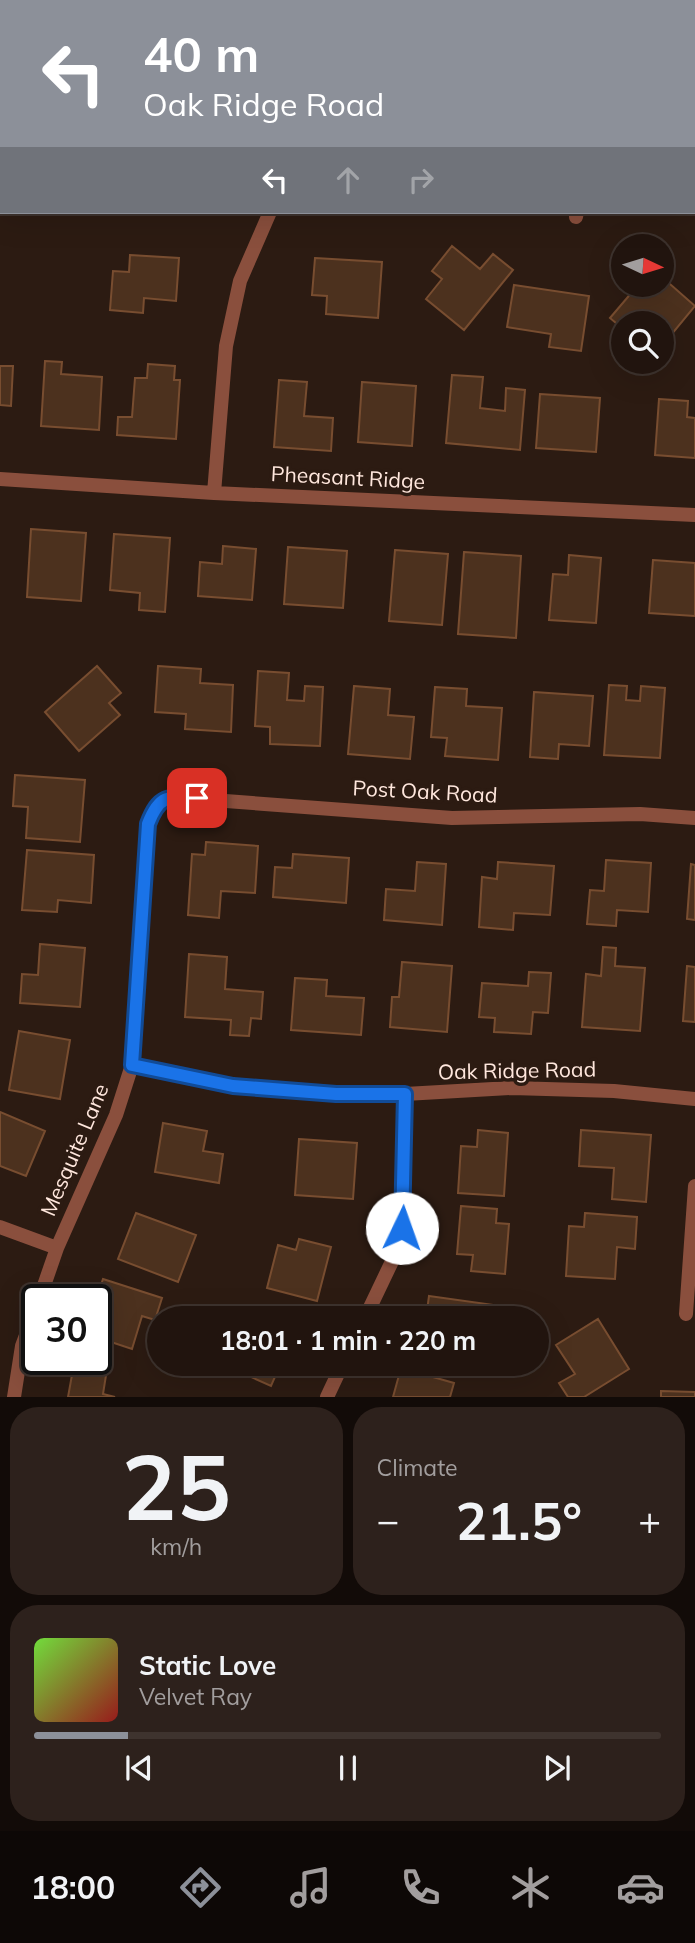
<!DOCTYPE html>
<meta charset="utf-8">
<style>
:root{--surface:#21140e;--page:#2d211c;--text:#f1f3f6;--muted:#a29e9e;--line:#3e332e;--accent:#8c9099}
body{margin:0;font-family:Mulish,sans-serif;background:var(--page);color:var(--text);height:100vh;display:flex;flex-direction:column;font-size:26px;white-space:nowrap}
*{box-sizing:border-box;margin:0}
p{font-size:23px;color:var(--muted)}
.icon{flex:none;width:38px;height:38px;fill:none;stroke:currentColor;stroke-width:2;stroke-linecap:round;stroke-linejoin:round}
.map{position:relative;height:1397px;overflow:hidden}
.drawer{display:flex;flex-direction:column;gap:10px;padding:10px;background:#120b08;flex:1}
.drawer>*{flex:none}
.banner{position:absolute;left:0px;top:0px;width:696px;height:214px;box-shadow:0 7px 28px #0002,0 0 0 2px var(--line);background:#8c9099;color:#fff;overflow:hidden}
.needle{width:46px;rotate:94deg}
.fabs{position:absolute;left:611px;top:234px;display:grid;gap:14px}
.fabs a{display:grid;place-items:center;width:63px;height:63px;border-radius:50%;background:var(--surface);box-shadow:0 7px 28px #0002,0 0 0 2px var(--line);font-size:35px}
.speed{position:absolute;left:21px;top:1284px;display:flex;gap:14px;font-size:35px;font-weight:700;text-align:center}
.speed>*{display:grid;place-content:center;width:91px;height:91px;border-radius:50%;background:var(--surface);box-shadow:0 7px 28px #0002,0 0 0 2px var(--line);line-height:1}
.speed .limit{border:4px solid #111;border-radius:10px;background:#fff;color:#111}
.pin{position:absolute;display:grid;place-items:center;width:60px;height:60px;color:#fff;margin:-30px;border-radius:14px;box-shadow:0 4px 10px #0006}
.me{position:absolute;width:77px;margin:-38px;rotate:3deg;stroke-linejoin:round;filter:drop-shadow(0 0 5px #0008)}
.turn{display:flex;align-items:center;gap:24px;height:147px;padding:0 28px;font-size:32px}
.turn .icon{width:91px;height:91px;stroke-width:2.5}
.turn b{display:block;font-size:49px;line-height:60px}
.lanes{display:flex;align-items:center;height:66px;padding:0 28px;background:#0003;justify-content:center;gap:35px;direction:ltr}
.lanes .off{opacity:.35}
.big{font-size:52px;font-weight:700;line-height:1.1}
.drawer .card{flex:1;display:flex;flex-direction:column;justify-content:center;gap:10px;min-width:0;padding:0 24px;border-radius:28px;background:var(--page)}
.drawer .dial{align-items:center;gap:0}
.dial b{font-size:91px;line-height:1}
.song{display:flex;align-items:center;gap:21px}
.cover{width:84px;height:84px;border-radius:10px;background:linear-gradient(135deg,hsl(100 70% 55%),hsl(0 70% 35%))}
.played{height:7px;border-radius:4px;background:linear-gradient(90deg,var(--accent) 15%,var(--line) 15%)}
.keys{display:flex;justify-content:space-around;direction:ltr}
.heat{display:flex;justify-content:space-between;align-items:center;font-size:38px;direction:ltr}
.drawer .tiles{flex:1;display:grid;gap:10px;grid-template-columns:1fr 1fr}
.card:last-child{grid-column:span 2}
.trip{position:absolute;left:147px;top:1306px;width:402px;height:70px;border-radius:35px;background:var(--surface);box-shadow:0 7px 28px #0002,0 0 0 2px var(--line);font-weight:700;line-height:70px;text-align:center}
.dock{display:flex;height:112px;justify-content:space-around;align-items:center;background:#0d0806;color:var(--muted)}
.dock .icon{width:49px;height:49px}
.dock .on{color:var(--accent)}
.dock b{font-size:32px;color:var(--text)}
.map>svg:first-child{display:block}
.building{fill:#4c311e;stroke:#784d30;stroke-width:2}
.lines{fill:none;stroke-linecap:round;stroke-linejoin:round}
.minor{stroke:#8a4f3d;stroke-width:14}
.route-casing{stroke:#114b97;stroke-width:18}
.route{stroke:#1a73e8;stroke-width:12}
.labels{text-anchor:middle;stroke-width:7;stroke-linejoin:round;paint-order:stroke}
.street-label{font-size:21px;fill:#ffe7dd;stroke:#2c1b12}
</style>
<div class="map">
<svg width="695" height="1397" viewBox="0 0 695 1397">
<rect width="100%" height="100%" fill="#2c1b12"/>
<path class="building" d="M92,0H170L92,2Z
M189,0H271L189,2Z
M452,246L480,269L493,254L513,270L464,330L426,299L442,279L432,271Z
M130,255L179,258L176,301L144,298L143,313L110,310L113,271L129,272Z
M315,258L382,262L378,318L326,314L327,296L312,295Z
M662,277L695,306L662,346V324H623V329L610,318L633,291L626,285H662Z
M514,285L589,296L581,351L549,347L551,334L507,327Z
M45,361L62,362L61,374L102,377L99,430L41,426Z
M148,364L175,366L174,380H180L176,439L117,435L118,417H132L135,378H147Z
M0,366H13L11,406L0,405Z
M452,375L483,377L480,408L505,411L506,388L525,390L520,450L446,443Z
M279,380L307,382L304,416L333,418L331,451L274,447Z
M362,382L416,386L412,446L358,442Z
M540,394L600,398L596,452L536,448Z
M659,399L688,401L687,417L695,418V458L655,455Z
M31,529L86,533L81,601L27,597Z
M114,534L170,538L165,612L139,610L140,593L110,590Z
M223,546L256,549L252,600L198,596L200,562L222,564Z
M288,547L347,551L343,608L284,604Z
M395,550L448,554L442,625L389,621Z
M464,552L521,556L516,638L458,634Z
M569,555L601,558L596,623L549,620L553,574L568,575Z
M653,560L695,563V616L649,613Z
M97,666L121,693L109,703L120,715L79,751L45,712Z
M158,666L201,669L200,683L233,685L231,732L185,729L186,714L155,712Z
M258,671L289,673L287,700L304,701L305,686L323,687L320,746L270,744V727L255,726Z
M609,685L627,686L626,700L640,701L641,686L665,688L660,758L604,755Z
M354,686L390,689L388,715L414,717L410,759L348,754Z
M435,687L467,689L466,706L502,708L498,760L445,756L447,738L431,737Z
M534,692L593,696L589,746L559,744L558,759L530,757Z
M15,775L85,780L80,842L26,838L28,807L13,806Z
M206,842L258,846L255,893L221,891L219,918L188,915L192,854L205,855Z
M27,850L94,855L91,903L58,900L57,912L22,910Z
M293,854L349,858L346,903L273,897L275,867L292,868Z
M606,860L651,863L648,912L617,910L616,926L587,924L590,890L604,891Z
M417,862L446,864L442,925L384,920L386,889L415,891Z
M498,862L554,866L550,915L514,913L513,930L479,927L482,877L497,879Z
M691,864L695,865V920L687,919Z
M40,944L85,948L80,1007L20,1003L22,974L38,975Z
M603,947L616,948L615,966L645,968L640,1031L582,1027L586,974L601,976Z
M189,954L227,957L225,989L263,992L261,1019L251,1018L249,1036L230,1035L231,1020L185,1017Z
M402,962L452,966L447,1032L390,1027L392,997H399Z
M687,966L695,967V1022L683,1021Z
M529,972L551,973L548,1013L533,1012L531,1034L494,1032L495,1018L479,1017L482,983L528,986Z
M295,978L327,980L326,996L364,998L361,1035L291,1030Z
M19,1031L70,1040L60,1099L9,1090Z
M0,1112L45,1131L26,1176L0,1166Z
M163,1123L207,1131L203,1151L223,1154L219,1183L155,1172Z
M478,1130L508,1133L504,1196L458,1193L461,1146L477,1147Z
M581,1130L651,1135L646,1202L612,1199L614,1168L579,1166Z
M299,1139L357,1143L353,1199L295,1195Z
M461,1206L497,1209L496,1223L509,1224L505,1274L471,1271L473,1255L457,1254Z
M136,1213L196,1235L178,1282L118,1259Z
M585,1213L637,1217L635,1249L617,1247L615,1279L566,1276L569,1226L584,1227Z
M299,1239L331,1247L317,1301L267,1288L278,1245L296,1250Z
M103,1279L162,1298L155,1320L142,1316L132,1349L96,1337V1300Z
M429,1296L494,1305L492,1318H426Z
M598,1319L629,1369L584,1397H568L559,1383L575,1374L556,1345Z
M231,1363H281L271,1386L229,1367Z
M74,1364L107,1369L103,1394L115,1397H68Z
M401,1368L454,1383L450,1397H393Z
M661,1391L695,1392V1397H661Z"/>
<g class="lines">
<path class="minor" d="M306,2V0
M593,2V0
M0,90H2
M576,217L577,212
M0,479L214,493L695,515
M214,493L226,346L240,281L270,212
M132,1065L233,1085L336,1094H405L512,1088L614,1091L695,1099
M0,1227L57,1248
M39,1300L57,1248L116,1115L132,1065L148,824C153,810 158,802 172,797L452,818L640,814L695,818
M686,1314L695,1186
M365,1318L396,1253L402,1228L405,1094
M14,1397L22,1346L37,1306
M327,1397L343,1363"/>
</g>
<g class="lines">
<g class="route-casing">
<path id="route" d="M197,798C168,796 159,795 148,824L132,1065L233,1086L336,1094H405L402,1228"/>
</g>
<use href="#route" class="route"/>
</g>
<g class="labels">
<g class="street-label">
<text transform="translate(348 478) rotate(3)" y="7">Pheasant Ridge</text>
<text transform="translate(425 792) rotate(3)" y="7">Post Oak Road</text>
<text transform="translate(517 1071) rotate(-1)" y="7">Oak Ridge Road</text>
<text transform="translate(75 1150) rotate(-67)" y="7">Mesquite Lane</text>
</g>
</g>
</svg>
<div class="fabs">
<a><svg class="needle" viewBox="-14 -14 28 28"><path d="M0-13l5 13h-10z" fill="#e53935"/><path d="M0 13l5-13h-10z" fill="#a29e9e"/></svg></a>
<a><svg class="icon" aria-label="search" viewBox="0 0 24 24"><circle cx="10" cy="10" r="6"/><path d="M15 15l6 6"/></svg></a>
</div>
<div class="speed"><div class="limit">30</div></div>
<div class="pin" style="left:197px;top:798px;background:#d93025"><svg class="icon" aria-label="arrive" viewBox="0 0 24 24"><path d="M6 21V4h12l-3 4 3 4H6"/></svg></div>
<svg class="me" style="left:402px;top:1228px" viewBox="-20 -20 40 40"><circle r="19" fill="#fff"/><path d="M0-13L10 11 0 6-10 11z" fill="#1a73e8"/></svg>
<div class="trip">18:01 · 1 min · 220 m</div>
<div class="banner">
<div class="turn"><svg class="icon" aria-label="left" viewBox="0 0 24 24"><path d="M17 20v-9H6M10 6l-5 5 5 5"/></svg><div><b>40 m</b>Oak Ridge Road</div></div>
<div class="lanes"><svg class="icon" aria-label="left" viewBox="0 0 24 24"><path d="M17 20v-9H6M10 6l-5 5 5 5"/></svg><svg class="icon off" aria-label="ahead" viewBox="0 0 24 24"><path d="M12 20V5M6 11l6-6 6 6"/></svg><svg class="icon off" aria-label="right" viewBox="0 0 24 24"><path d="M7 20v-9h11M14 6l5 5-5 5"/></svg></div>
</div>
</div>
<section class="drawer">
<div class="tiles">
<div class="card dial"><b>25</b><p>km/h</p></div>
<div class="card"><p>Climate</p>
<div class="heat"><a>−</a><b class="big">21.5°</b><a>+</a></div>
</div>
<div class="card">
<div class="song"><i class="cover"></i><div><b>Static Love</b><p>Velvet Ray</p></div></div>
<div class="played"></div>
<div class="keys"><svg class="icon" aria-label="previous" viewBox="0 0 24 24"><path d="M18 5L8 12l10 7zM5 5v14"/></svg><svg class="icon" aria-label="pause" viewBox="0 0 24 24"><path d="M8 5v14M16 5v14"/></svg><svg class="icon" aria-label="next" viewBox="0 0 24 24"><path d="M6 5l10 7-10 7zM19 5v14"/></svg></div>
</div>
</div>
</section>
<nav class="dock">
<b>18:00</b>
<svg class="icon on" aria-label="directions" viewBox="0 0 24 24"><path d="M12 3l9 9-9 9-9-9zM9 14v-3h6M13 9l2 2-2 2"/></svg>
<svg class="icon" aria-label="music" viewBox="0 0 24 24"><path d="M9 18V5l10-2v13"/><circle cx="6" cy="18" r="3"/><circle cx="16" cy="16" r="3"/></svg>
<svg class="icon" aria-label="phone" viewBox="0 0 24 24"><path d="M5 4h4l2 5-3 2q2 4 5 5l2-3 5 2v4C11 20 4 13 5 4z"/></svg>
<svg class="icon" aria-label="climate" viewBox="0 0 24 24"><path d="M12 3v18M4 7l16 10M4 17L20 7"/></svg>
<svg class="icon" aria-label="car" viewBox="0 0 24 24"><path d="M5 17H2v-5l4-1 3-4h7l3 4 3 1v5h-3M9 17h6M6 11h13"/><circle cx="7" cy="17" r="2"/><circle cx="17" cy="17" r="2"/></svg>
</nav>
